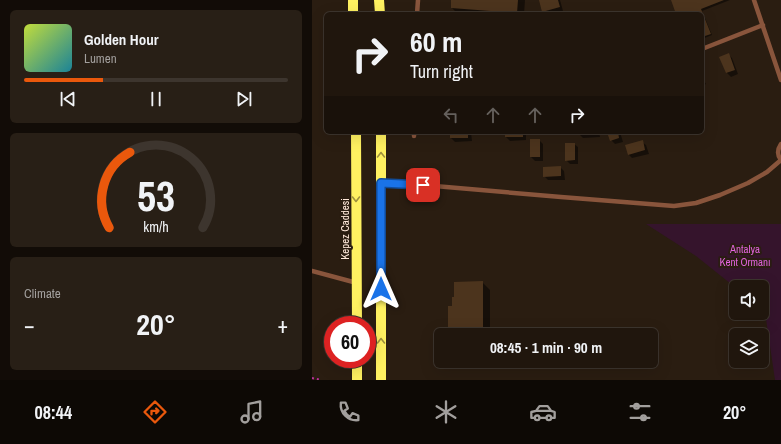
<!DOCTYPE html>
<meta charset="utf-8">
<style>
:root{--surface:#20160d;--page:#281f16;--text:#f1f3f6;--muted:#a29f9d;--line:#3d352e;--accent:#ea580c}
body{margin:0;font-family:"Archivo Narrow",sans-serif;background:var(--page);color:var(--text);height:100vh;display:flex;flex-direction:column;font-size:15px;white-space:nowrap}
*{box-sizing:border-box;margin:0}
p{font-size:13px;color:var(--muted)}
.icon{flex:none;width:22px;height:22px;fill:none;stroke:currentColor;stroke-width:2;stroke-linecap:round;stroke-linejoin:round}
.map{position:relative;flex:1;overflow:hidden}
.details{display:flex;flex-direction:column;gap:10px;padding:10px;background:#120c07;width:312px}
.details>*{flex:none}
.hud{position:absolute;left:12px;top:12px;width:380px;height:122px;border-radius:6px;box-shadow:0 4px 16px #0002,0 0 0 1px var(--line);background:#20160d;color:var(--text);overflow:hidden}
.controls{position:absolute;left:417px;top:280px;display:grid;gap:8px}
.controls a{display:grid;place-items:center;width:40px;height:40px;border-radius:6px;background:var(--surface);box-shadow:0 4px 16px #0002,0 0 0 1px var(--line);font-size:20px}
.speed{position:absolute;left:12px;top:316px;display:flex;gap:8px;font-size:20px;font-weight:700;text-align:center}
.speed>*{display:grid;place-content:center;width:52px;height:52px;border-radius:50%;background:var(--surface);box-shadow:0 4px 16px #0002,0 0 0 1px var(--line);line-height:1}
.speed .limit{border:6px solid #d22;background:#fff;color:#111}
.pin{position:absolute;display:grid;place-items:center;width:34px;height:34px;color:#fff;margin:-17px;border-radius:8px;box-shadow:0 2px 6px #0006}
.me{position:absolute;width:44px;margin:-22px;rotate:0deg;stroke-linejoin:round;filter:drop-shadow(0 0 3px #0008)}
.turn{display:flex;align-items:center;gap:14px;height:84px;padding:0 20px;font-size:18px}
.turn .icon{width:52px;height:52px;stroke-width:2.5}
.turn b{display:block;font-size:28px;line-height:34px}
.lanes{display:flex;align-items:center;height:38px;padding:0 20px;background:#0003;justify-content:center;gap:20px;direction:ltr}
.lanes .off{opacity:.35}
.big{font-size:30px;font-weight:700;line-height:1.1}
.details .card{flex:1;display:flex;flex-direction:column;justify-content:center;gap:6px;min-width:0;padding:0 14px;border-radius:6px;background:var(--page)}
.details .dial{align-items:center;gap:0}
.dial svg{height:104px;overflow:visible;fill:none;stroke:var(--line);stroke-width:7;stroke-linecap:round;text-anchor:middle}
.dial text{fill:var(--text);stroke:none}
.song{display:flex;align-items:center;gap:12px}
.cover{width:48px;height:48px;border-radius:6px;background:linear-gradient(135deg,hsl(70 70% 55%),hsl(190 70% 35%))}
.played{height:4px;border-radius:2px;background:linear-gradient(90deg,var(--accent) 30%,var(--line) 30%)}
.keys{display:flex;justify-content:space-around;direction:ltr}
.heat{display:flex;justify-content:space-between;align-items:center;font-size:22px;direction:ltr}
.trip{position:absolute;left:122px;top:328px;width:224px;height:40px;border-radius:6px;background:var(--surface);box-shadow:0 4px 16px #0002,0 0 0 1px var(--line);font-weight:700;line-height:40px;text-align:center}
.tabs{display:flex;height:64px;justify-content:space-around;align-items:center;background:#0d0905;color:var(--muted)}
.tabs .icon{width:28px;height:28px}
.tabs .selected{color:var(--accent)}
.tabs b{font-size:18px;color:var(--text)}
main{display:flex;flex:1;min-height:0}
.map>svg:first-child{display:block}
.green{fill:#35142c}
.shadow{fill:#0007}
.building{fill:#4c341d}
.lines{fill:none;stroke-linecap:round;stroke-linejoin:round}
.path{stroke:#bd309d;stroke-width:2;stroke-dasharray:2 3;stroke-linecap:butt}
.service{stroke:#89553c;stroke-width:4.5}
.primary{stroke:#fff161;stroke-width:10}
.oneway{stroke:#9f923d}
.route-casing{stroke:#114b97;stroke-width:10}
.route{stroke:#1a73e8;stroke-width:7}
.labels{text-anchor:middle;stroke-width:4;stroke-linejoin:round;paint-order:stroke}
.street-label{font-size:11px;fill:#ffe9da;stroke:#2a1d11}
.park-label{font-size:11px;fill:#e164dd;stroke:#2a1d11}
</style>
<main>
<section class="details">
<div class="card">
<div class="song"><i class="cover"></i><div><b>Golden Hour</b><p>Lumen</p></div></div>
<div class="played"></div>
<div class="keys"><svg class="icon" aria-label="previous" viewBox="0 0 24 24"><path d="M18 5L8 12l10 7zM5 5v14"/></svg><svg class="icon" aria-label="pause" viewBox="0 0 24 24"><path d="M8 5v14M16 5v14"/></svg><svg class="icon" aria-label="next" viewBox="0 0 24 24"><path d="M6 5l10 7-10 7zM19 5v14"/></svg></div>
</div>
<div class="card dial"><svg viewBox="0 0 100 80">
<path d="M14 69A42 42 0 1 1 86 69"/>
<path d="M14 69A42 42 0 0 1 30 11" stroke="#ea580c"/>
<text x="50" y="56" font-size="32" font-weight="700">53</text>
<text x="50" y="72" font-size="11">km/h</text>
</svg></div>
<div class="card"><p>Climate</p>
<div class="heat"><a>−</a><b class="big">20°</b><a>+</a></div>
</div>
</section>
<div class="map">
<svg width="469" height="380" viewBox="0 0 469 380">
<rect width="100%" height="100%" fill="#2a1d11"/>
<path class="green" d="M334,224H469V380H463L453,312L450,309V287H424V288L384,256Z"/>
<path class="shadow" d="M140,0H213L212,14H146L140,8Z
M228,0H248L251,11L239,14H234L231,11Z
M360,0H418L390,11L400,35L390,39V14H365Z
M416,54L420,58L426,74L419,77L415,73L409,57Z
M390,78L394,84L390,86Z
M139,132H159L160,141L143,142L139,138Z
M194,132H214V140L198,141L194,137Z
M267,132H287L288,137L271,138L267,134Z
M296,132H308L311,142L303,144L299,140Z
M335,132H345L337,134Z
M227,140L231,144V161H223L219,157Z
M330,142L334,145L337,154L320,158L316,154Z
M262,144L266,147V164H258L254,160Z
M248,167L252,171L253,180H236L232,176Z
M170,282L178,290V335H141L137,331L143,298Z
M299,361H332L333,366L304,369L300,365Z"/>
<path class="building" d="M139,0H206L205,13L139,8Z
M227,0H246L248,7L230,12Z
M359,0H412L389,9L399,34L390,37V14H364Z
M417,53L423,70L414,73L407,57Z
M138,132H156V138H138Z
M193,132H211V137H193Z
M266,132H284V134H266Z
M295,132H306L307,138L298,141Z
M218,139H228V157H218Z
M331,140L333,150L316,155L313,145Z
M253,143H263V160L253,161Z
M249,166V176L231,177V167Z
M171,281V335H142V332H136V306H140V297H142V282Z
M298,361H329V362L299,366Z"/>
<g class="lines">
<path class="path" d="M0,378L9,380"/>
<path class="service" d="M442,0L469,80
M105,14L106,0
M390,49L451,25
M102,136V132
M469,144C465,150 465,155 469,160
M69,183L111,185L249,197L362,206L384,203L408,195L436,183L455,172L469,160
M0,271L45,283"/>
<path class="primary" d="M41,0V14
M67,0L68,14
M44,132L45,325
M69,132V380
M45,380V359"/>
</g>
<defs><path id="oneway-chevron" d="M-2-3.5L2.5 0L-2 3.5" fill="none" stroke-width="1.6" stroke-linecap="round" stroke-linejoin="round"/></defs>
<g class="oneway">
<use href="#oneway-chevron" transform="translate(69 155) rotate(-90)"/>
<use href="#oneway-chevron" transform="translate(44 199) rotate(90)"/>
<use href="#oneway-chevron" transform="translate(69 341) rotate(-90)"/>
</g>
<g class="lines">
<g class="route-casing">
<path id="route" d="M69,289V183L111,185"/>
</g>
<use href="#route" class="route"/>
</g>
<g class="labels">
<g class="street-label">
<text transform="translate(33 229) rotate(-90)" y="4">Kepez Caddesi</text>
</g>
<g class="park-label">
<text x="433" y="253">Antalya<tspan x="433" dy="13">Kent Ormanı</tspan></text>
</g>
</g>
</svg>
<div class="controls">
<a><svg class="icon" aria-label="sound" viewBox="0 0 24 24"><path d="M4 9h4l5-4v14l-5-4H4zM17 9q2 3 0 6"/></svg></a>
<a><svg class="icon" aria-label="layers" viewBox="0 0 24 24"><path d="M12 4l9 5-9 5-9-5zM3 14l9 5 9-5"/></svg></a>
</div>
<div class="speed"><div class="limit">60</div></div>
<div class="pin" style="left:111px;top:185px;background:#d93025"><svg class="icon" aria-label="arrive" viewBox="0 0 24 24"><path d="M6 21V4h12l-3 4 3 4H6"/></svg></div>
<svg class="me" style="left:69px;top:289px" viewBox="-20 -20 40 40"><path d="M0-17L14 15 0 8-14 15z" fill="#1a73e8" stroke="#fff" stroke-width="4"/></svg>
<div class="trip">08:45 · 1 min · 90 m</div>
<div class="hud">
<div class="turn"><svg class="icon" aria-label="right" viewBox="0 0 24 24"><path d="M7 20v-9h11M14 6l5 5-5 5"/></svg><div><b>60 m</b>Turn right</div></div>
<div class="lanes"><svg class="icon off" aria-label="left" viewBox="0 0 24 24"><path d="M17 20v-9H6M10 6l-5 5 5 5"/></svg><svg class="icon off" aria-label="ahead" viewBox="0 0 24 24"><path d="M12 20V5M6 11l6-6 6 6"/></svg><svg class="icon off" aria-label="ahead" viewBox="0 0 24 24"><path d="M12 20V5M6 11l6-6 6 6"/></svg><svg class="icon" aria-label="right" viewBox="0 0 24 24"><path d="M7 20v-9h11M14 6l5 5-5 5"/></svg></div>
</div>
</div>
</main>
<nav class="tabs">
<b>08:44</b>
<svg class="icon selected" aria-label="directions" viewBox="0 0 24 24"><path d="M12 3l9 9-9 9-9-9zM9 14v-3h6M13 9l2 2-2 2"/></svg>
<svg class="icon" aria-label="music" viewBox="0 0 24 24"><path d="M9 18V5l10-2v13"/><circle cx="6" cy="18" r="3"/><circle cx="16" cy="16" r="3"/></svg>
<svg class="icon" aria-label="phone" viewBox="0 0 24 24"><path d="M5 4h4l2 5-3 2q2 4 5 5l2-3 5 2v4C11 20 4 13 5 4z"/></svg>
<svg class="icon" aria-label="climate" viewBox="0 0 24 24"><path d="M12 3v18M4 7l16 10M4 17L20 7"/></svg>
<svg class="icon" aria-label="car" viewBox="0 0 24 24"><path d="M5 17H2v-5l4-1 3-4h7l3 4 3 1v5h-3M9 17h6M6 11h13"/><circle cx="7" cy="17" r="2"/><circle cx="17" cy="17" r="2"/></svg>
<svg class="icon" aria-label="filters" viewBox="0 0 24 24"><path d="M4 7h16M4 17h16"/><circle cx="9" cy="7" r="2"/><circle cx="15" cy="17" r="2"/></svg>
<b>20°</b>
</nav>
